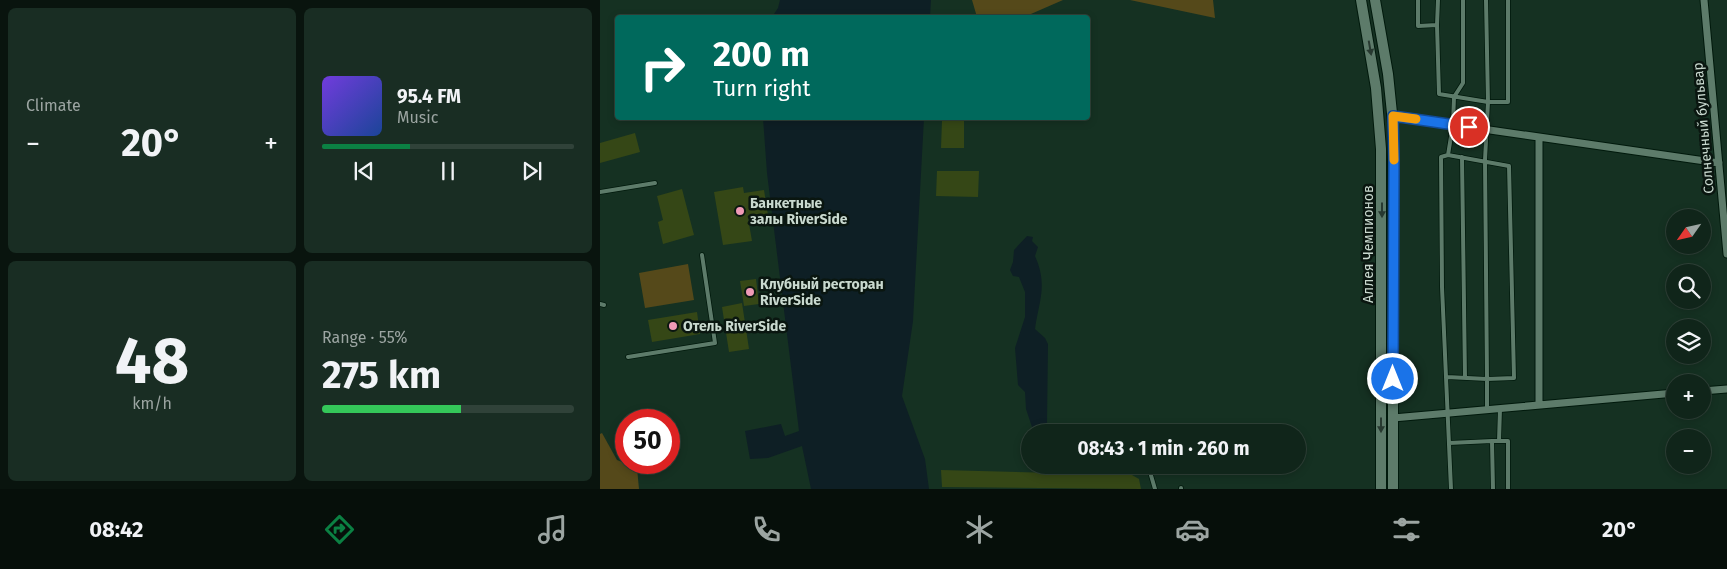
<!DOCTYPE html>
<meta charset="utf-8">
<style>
:root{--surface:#10251a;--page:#192d23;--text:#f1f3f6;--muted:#9ca5a2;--line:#304239;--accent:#0b8043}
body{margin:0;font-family:"Fira Sans",sans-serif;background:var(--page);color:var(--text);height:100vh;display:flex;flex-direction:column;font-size:19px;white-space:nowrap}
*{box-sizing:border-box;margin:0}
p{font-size:16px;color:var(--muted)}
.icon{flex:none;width:28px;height:28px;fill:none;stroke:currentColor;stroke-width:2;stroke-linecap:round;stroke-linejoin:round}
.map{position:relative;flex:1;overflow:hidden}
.panel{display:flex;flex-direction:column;gap:8px;padding:8px;background:#09140e;width:600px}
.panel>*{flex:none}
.guide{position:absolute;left:15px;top:15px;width:475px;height:105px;border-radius:5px;box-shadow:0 2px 8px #0003,0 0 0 1px var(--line);background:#00695c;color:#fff;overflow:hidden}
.needle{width:32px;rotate:236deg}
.tools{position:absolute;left:1066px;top:209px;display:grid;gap:10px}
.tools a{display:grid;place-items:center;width:45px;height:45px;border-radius:50%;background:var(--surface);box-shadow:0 2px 8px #0003,0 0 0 1px var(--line);font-size:25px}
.speed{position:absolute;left:15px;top:409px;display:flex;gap:10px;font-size:25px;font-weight:700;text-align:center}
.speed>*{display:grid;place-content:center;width:65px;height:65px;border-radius:50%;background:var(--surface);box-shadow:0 2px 8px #0003,0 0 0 1px var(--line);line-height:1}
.speed .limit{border:8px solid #d22;background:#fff;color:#111}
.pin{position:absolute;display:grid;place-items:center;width:42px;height:42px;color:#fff;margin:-21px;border:2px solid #fff;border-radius:50%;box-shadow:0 1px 5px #0007}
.me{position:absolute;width:55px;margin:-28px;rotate:0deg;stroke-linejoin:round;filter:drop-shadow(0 0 4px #0008)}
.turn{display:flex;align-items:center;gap:18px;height:105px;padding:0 15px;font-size:22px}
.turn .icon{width:65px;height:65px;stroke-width:2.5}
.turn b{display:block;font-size:35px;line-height:42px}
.big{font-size:38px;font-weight:700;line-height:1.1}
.panel .tile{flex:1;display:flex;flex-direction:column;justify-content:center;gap:8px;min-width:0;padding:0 18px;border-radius:8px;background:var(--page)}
.panel .dial{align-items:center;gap:0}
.dial b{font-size:65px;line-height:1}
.song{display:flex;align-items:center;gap:15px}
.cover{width:60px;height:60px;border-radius:8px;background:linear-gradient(135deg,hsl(260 70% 55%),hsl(220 70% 35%))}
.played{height:5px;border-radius:2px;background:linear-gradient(90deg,var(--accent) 35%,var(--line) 35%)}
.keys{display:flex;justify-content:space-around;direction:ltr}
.heat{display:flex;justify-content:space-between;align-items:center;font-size:28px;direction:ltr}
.charge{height:8px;border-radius:4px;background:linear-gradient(90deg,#34c759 55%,var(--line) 0)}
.panel .tiles{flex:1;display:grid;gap:8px;grid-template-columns:repeat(2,1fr)}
.trip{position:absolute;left:421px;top:424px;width:285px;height:50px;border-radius:25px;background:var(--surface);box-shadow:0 2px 8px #0003,0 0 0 1px var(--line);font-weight:700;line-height:50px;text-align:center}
.tabs{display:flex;height:80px;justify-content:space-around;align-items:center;background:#060f0a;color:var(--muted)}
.tabs .icon{width:35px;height:35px}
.tabs .active{color:var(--accent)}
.tabs b{font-size:22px;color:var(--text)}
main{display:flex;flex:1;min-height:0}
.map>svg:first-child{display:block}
.green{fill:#55491a}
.water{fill:#0e1f25}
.building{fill:#354716}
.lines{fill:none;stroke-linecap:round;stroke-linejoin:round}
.service-casing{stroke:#00190c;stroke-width:5.5}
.minor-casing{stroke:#00190c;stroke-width:9}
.secondary-casing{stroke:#00190c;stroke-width:12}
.service{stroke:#5d7b6a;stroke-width:4}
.minor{stroke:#5d7b6a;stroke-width:7}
.secondary{stroke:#5d7b6a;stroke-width:10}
.oneway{fill:#273930}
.route-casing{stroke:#114b97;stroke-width:12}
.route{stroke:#1a73e8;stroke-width:9}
.slow{stroke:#f59e0b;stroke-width:9}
.poi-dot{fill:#f09ab6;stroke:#0a1610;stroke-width:2}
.labels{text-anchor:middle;stroke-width:5;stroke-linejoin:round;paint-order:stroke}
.street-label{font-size:14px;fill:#c9d9cf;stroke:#0a1610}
.poi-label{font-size:14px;font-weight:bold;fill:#c9d9cf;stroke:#0a1610;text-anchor:start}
</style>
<main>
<section class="panel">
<div class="tiles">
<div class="tile"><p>Climate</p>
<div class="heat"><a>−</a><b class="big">20°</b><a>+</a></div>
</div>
<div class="tile">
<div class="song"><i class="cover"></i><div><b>95.4 FM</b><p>Music</p></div></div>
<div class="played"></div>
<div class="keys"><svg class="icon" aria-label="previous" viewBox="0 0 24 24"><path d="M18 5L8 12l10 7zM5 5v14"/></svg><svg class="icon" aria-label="pause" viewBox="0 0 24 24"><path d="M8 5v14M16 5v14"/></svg><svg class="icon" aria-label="next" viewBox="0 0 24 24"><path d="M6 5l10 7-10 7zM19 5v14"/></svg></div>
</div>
<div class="tile dial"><b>48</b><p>km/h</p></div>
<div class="tile"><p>Range · 55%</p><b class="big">275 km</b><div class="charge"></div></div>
</div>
</section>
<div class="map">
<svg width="1127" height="489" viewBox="0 0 1127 489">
<rect width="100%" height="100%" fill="#153122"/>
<path class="green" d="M372,0H463L424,17H377Z
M530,0H613L615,18Z
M88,264L94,300L45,308L39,273Z
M2,433L17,460L37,468L39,489H0V434Z"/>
<path class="water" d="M180,0H331L330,17H172L178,8Z
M163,118H324L313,321L302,396L325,459L329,489H211L202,446L168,458L150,459L145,431L181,424L185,436L199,431L167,173Z
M427,236L433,237L432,241L438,247L435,256C448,285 439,301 435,329L445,338L448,344L447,423L441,427L433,430L426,409L425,392L418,385L415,348L425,317V292L419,277L413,276L410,270L413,262L414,250Z"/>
<path class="building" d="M342,120H364V148H341Z
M35,133L40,152L0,163V143Z
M337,171H379L378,197L336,196Z
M143,187L144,193L164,190L168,215L148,218L152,241L123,245L114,192Z
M82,189L94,235L63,244L58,222L63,220L57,196Z
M156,279L159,304L144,306L140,281Z
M142,303L149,349L129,352L122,307Z
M97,312L100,334L52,342L48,320Z
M341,470L532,475L539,479L541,489L342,487Z"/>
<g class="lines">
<g class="service-casing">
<path id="service" d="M818,0V26L837,25L839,94L888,102H908V0
M837,25L838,0
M848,155L909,166L914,378L887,379V410
M862,157L865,378
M0,192L55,183
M0,304L4,305
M28,357L115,343L102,255
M847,377L887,379L885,160L888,102L886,0
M899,441H908V489
M849,443L892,441
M548,465L555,489
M581,488V489
M851,489L842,287L841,157L848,155L853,124L854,97L863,83V0
M893,489L892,441H899L900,409"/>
</g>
<g class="minor-casing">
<path id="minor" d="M1104,0L1127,254
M793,116L1119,163
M939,137V405
M1102,391L1127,389
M793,418L1075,393"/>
</g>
<g class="secondary-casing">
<path id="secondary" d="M761,0L776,88L781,149V489
M775,0L788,74L793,123V489"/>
</g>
<use href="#service" class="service"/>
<use href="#minor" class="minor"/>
<use href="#secondary" class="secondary"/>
</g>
<defs><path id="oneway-solid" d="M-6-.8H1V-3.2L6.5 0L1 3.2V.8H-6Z" transform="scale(1.25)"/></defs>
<g class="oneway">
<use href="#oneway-solid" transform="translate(770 48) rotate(80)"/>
<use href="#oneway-solid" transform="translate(782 210) rotate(90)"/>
<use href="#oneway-solid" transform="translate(781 425) rotate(90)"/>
</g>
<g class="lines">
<g class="route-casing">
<path id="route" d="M793,379L794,160L793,116L869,127"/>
</g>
<use href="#route" class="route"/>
<path class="slow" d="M794,160L793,116L816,119"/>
</g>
<g class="poi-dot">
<circle cx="140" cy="211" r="5"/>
<circle cx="150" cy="292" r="5"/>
<circle cx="73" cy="326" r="5"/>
</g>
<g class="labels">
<g class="street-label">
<text transform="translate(1103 128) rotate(-95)" y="5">Солнечный бульвар</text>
<text transform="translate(768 244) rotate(-90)" y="5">Аллея Чемпионов</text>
</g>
<g class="poi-label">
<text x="150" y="208">Банкетные<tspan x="150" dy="16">залы RiverSide</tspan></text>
<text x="160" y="289">Клубный ресторан<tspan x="160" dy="16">RiverSide</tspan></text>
<text x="83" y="331">Отель RiverSide</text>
</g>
</g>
</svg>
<div class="tools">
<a><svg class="needle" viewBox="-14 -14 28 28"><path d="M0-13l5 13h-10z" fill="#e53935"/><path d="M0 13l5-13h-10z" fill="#9ca5a2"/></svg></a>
<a><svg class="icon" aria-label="search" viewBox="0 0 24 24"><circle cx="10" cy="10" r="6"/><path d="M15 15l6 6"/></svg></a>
<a><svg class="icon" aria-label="layers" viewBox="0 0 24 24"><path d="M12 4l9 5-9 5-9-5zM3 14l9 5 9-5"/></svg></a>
<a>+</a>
<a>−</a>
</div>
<div class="speed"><div class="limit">50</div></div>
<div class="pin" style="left:869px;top:127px;background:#d93025"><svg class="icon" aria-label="arrive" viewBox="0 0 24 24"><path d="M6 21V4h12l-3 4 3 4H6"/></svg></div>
<svg class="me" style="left:793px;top:379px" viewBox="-20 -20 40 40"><circle r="17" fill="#1a73e8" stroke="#fff" stroke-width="3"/><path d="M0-11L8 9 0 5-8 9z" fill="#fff"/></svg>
<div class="trip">08:43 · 1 min · 260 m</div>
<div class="guide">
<div class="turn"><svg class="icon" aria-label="right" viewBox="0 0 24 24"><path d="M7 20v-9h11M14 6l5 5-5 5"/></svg><div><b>200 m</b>Turn right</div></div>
</div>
</div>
</main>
<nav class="tabs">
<b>08:42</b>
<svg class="icon active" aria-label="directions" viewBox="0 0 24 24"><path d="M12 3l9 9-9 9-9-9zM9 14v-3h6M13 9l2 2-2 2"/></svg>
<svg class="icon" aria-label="music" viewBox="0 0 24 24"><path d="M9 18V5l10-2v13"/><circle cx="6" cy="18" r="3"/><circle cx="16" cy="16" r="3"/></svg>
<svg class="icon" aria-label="phone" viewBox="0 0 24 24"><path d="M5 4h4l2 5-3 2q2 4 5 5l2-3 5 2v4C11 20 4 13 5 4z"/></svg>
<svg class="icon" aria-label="climate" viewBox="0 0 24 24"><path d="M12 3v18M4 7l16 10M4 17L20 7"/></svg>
<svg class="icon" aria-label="car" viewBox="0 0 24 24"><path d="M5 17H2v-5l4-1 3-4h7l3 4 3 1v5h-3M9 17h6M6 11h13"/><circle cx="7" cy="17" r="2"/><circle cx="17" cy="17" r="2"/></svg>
<svg class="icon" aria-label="filters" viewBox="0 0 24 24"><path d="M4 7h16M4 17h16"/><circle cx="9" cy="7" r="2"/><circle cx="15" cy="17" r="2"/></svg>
<b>20°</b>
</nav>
